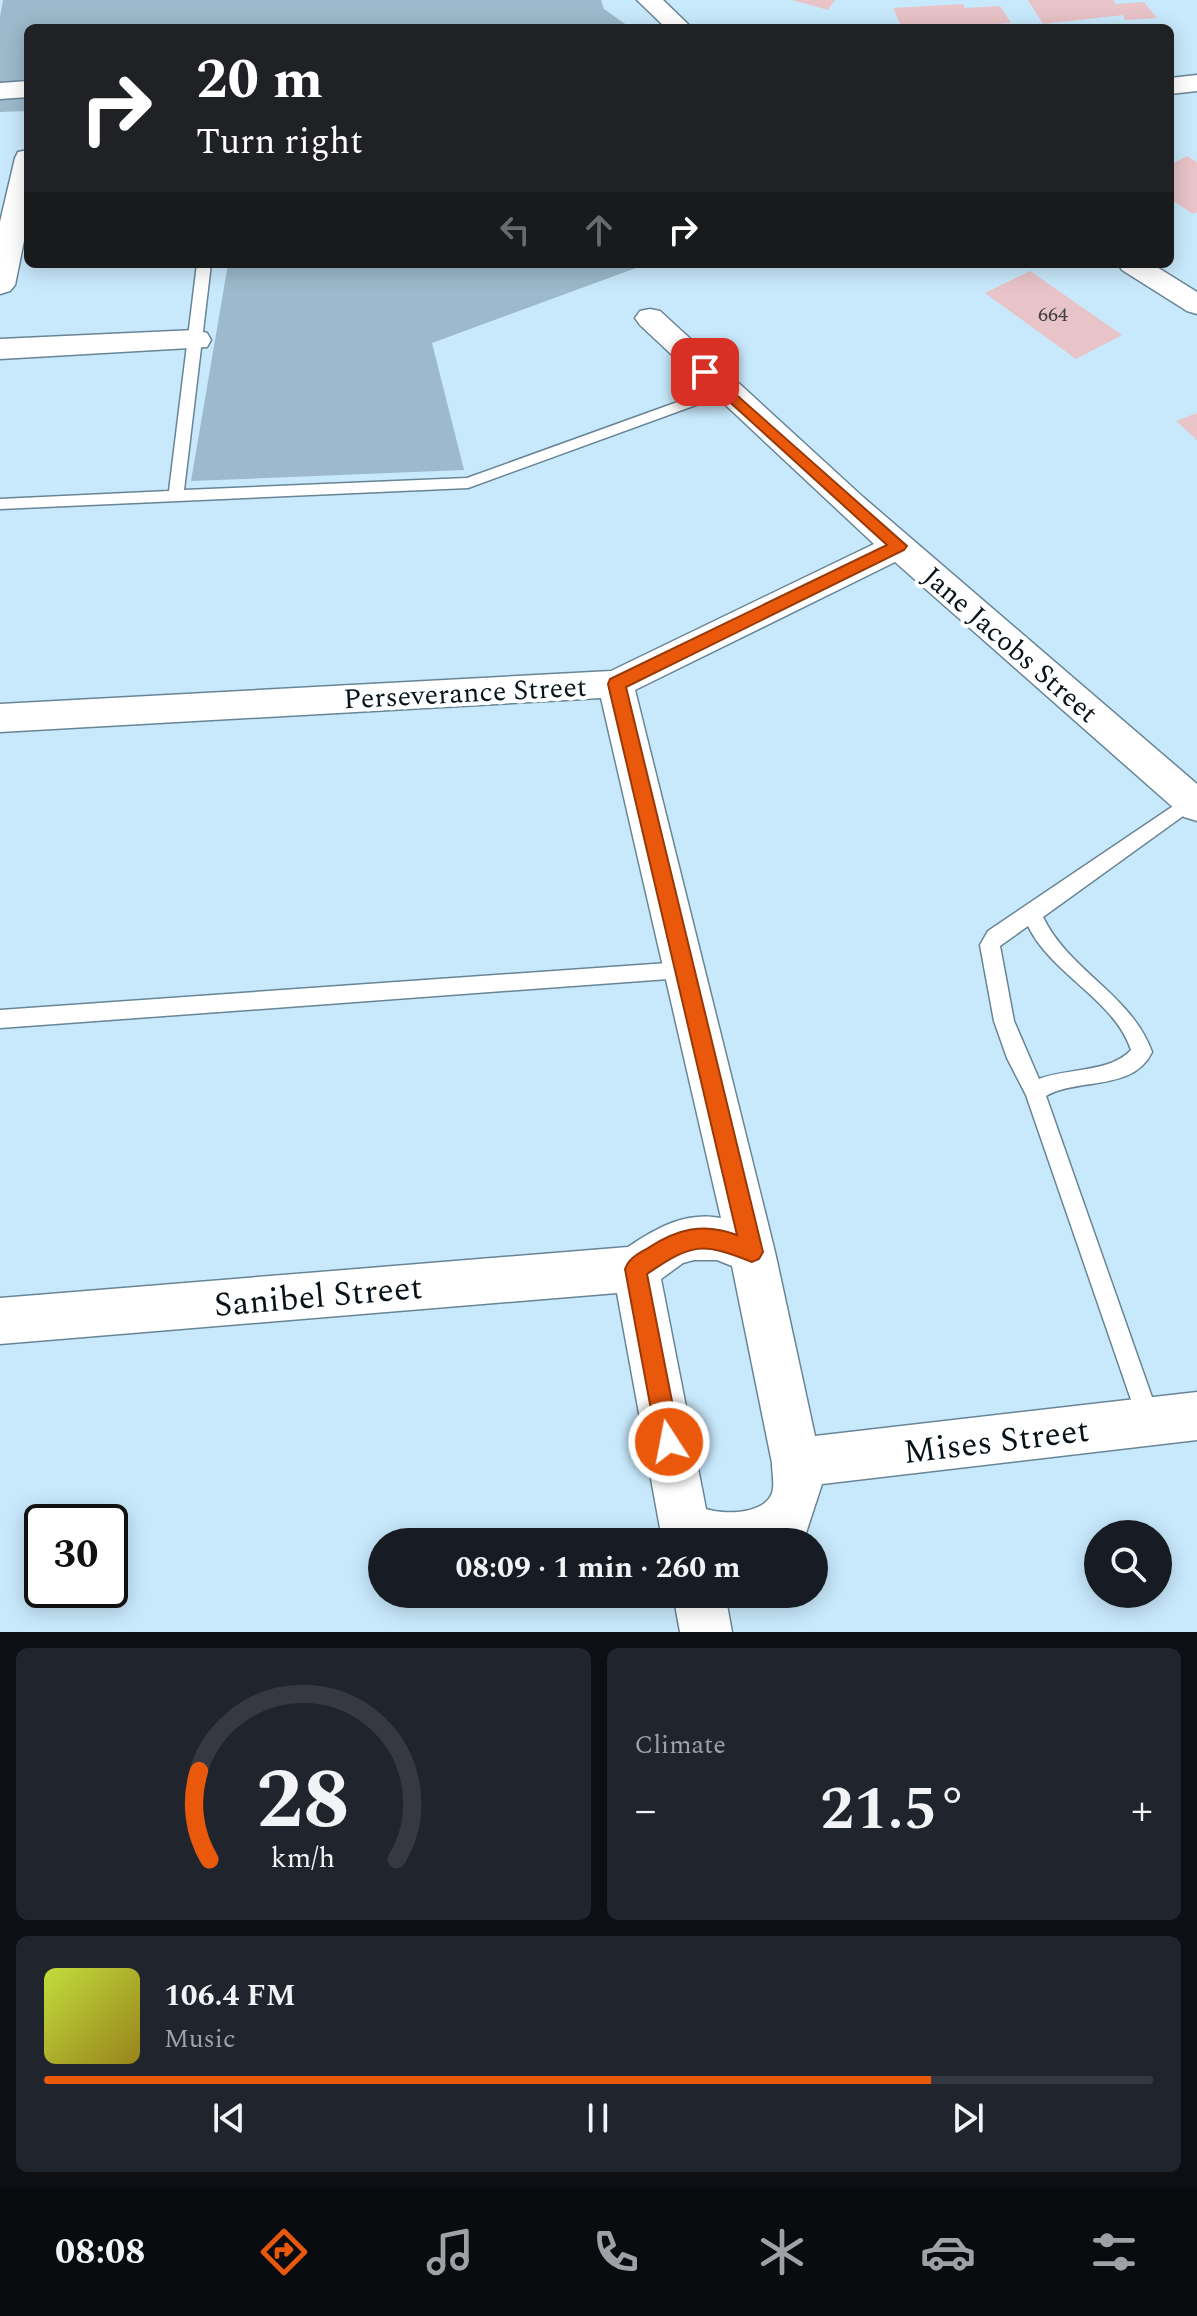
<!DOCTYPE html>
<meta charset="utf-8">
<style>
:root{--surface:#171b24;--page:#20242c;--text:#f1f3f6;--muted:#9ea1a6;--line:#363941;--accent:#ea580c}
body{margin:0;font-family:Spectral,serif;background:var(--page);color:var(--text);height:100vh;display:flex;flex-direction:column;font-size:30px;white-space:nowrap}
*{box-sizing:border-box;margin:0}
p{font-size:26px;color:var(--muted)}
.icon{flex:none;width:44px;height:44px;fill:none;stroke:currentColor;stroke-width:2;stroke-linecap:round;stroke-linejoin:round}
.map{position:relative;height:1632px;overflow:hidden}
.sheet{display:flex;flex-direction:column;gap:16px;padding:16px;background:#0d0f14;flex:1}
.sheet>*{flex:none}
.banner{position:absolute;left:24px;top:24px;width:1150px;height:244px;border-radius:12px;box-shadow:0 4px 20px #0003;background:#202124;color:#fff;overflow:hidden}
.fabs{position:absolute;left:1084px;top:1520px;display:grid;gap:16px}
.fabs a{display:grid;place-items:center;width:88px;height:88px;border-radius:50%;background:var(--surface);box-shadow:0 4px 20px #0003;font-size:40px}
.speed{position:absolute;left:24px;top:1504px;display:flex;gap:16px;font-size:40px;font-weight:700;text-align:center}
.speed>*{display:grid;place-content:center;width:104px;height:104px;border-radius:50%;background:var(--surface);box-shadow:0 4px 20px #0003;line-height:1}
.speed .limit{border:4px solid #111;border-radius:12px;background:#fff;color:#111}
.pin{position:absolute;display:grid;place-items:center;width:68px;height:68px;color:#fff;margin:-34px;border-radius:16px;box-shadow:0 4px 12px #0006}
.me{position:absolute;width:88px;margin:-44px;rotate:349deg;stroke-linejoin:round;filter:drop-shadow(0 0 6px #0008)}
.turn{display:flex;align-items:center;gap:28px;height:168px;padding:0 40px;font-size:36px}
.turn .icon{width:104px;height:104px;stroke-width:2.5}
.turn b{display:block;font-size:56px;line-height:68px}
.lanes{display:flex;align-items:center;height:76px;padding:0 40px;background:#0003;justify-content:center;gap:40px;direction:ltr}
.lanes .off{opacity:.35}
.big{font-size:60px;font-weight:700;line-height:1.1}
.sheet .widget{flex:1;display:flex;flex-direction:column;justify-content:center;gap:12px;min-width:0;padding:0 28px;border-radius:12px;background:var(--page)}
.sheet .dial{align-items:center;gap:0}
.dial svg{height:208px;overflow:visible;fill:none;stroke:var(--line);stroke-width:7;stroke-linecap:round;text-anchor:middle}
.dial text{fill:var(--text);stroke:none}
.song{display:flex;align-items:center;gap:24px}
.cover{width:96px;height:96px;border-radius:12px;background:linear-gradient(135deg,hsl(70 70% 55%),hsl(50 70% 35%))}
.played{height:8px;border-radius:4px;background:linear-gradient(90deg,var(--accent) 80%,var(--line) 80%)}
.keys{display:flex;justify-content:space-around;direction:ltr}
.heat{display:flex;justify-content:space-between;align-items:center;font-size:44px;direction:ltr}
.sheet .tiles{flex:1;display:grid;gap:16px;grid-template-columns:1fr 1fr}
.widget:last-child{grid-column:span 2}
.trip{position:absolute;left:368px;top:1528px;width:460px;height:80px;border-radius:40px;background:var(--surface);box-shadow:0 4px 20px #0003;font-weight:700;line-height:80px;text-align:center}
.menu{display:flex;height:128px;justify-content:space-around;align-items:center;background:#090b0e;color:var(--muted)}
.menu .icon{width:56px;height:56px}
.menu .active{color:var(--accent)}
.menu b{font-size:36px;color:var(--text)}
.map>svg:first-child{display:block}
.green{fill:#9cbacb}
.building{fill:#e8c3c8}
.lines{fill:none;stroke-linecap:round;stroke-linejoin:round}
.service-casing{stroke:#678596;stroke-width:3}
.minor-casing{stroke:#678596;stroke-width:3}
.service{fill:#fff;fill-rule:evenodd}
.minor{fill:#fff;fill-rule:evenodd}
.route{fill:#ea580c;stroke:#983908;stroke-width:2}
.labels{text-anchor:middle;stroke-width:8;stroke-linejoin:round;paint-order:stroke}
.far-number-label{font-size:20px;fill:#3f3f45}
.street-label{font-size:28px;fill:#071319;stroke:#fff}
.near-street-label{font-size:34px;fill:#071319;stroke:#fff}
</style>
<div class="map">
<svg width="1197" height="1632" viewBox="0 0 1197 1632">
<rect width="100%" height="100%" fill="#c8e9fc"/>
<path class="green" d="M3,0H601L604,9L631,28H28V111L0,112V17Z
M228,264H647L432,343L464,470L191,481Z"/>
<path class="building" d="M792,0H835L828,10Z
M1028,0H1113L1116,4L1144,2L1157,18L1125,20L1123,15L1043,24Z
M963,4L965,8L1000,6L1011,23L977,25L979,28H902L893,8Z
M1187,156L1197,162V212L1193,214L1170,199V165Z
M1030,271L1122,335L1076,359L985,293Z
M1197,413V440L1176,421Z"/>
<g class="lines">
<g class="service-casing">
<path id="service" d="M197,264H211L184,490L467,478L719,387H729L731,390L729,393L468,488L0,509V499L169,491Z
M1191,794L1197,796V806L1043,917C1069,971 1131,994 1152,1052C1133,1092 1079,1077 1046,1096L1160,1420L1157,1428L1149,1431L1141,1428L1138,1420L1026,1095L1007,1058L994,1021L980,945L988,931ZM1028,926C1052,975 1114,999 1131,1050C1110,1073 1066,1068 1039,1079L1014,1021L1000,946Z
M682,962L689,964L692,970L689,976L682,978L0,1028V1010Z"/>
</g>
<g class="minor-casing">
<path id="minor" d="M637,0H663L692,28H666Z
M1197,75V91L1170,94V78Z
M28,81V97L0,99V83Z
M28,150V221L15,285L10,291L0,294V222L15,158L18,152Z
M1118,264H1152L1197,292V314L1187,311L1122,270Z
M650,309L660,311L863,497L1197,784V821L1184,817L895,562L635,690L775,1252L815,1436L1197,1392V1440L822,1484L806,1533L792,1542H666L660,1528L617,1293L0,1344V1298L628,1247C656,1228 686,1211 721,1218L601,698L0,732V704L611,671L874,544L640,325L635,318L640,311ZM694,1260H717L732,1266L772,1463C772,1471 774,1481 773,1489C769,1515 724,1515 706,1509L661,1279L683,1263Z
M196,330L207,333L211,340L207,347L0,359V339Z
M673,1594H725L732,1632H680Z"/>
</g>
<use href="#service" class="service"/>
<use href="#minor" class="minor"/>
</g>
<path class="route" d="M705,367L907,546L904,550L626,687L763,1252L759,1259L752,1262C701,1242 693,1243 647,1274L680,1442L677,1450L669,1454L660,1450L657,1442L625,1269C629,1258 638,1254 648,1248C677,1229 704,1222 737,1235L608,684L610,679L887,545L700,375L698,372Z"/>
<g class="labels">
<g class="far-number-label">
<text x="1053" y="321">664</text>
</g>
<g class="street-label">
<text transform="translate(1011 644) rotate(41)" y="10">Jane Jacobs Street</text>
<text transform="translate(465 692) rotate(-3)" y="10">Perseverance Street</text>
</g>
<g class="near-street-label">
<text transform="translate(318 1295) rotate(-5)" y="12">Sanibel Street</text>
<text transform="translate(996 1440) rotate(-7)" y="12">Mises Street</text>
</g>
</g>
</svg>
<div class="fabs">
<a><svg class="icon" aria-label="search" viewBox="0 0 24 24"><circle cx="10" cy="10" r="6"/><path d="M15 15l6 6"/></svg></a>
</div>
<div class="speed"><div class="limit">30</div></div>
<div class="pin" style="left:705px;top:372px;background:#d93025"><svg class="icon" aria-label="arrive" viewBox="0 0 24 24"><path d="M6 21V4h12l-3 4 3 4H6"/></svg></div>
<svg class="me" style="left:669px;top:1442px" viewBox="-20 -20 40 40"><circle r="17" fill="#ea580c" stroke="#fff" stroke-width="3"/><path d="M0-11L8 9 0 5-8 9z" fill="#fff"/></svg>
<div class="trip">08:09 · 1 min · 260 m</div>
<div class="banner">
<div class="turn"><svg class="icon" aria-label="right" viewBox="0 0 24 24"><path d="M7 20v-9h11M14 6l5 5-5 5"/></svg><div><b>20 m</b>Turn right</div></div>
<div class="lanes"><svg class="icon off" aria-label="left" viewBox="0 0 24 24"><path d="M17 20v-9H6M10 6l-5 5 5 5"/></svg><svg class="icon off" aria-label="ahead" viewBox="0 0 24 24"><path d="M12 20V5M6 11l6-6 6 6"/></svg><svg class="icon" aria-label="right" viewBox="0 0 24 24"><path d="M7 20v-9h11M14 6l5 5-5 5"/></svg></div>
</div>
</div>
<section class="sheet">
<div class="tiles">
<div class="widget dial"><svg viewBox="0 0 100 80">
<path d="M14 69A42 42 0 1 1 86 69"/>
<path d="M14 69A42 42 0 0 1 10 35" stroke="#ea580c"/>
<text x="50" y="56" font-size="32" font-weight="700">28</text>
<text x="50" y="72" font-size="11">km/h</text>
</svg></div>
<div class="widget"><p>Climate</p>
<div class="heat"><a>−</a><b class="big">21.5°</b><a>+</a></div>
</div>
<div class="widget">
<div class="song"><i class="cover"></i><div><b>106.4 FM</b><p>Music</p></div></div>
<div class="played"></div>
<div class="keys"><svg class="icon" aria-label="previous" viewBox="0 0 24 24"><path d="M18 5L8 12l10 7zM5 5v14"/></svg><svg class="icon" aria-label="pause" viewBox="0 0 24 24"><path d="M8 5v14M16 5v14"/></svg><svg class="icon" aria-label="next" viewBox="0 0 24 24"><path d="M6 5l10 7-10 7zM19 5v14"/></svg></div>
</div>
</div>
</section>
<nav class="menu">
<b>08:08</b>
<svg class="icon active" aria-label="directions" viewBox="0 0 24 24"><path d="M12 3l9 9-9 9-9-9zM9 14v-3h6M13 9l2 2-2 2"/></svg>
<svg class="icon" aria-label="music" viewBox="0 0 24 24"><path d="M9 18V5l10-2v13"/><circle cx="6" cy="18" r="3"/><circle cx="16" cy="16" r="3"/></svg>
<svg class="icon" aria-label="phone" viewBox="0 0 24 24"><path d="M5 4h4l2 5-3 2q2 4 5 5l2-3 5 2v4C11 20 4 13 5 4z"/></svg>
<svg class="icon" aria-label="climate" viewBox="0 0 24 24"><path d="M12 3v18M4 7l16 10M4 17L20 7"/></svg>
<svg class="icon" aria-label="car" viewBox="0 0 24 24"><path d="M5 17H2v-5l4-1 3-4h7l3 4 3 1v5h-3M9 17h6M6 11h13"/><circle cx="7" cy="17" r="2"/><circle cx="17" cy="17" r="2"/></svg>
<svg class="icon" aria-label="filters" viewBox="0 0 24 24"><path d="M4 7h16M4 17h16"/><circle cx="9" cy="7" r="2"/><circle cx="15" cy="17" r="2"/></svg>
</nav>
